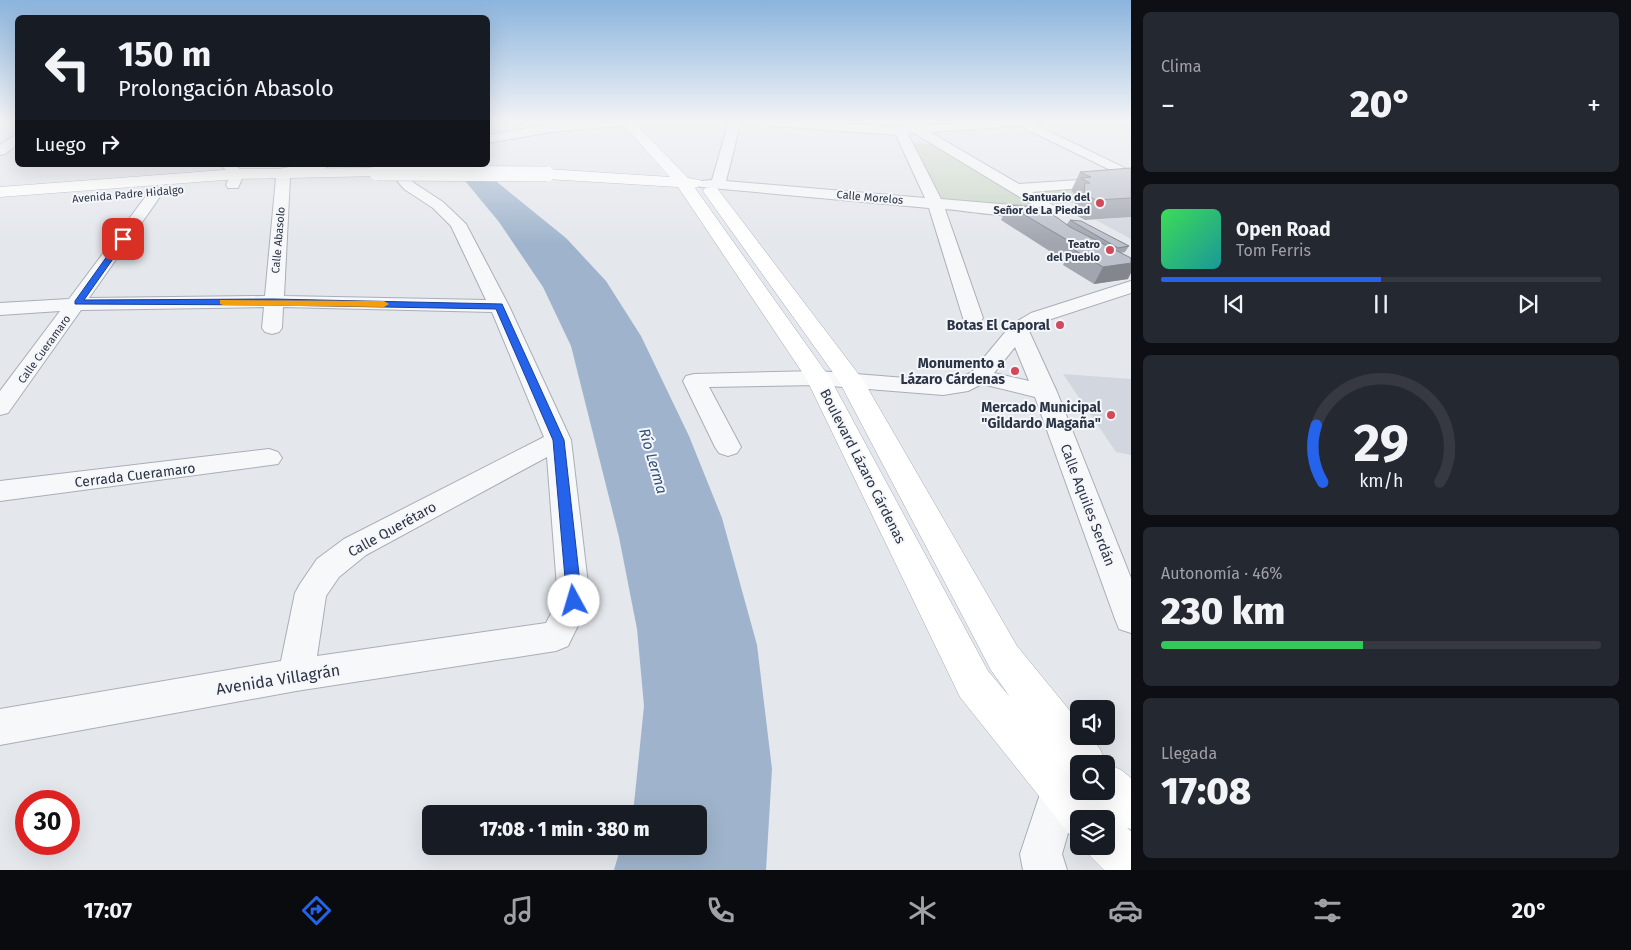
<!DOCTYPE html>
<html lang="es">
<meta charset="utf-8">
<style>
:root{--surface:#171b24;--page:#242831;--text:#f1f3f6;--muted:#9ea1a6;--line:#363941;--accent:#2563eb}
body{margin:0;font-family:"Fira Sans",sans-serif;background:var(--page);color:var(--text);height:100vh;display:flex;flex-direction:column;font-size:19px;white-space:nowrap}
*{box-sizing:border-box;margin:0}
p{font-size:16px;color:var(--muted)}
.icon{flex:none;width:28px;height:28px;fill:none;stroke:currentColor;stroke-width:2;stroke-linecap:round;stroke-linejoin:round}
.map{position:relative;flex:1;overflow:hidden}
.details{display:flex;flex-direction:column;gap:12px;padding:12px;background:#0d0f14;width:500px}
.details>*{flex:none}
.banner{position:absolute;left:15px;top:15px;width:475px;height:152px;border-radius:8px;box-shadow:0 5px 20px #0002;background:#171b24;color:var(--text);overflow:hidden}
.tools{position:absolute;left:1070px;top:700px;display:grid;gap:10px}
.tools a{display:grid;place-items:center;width:45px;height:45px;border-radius:8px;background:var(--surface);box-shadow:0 5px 20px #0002;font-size:25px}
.speed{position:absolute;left:15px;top:790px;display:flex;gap:10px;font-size:25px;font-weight:700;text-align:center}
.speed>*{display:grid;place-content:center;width:65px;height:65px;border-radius:50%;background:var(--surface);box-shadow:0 5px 20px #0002;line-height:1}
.speed .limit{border:8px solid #d22;background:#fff;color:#111}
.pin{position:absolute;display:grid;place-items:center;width:42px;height:42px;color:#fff;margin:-21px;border-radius:10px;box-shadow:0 2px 8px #0006}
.me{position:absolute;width:55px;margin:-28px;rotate:354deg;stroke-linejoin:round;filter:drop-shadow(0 0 4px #0008)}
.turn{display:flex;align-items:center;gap:18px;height:105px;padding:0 20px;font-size:22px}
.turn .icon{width:65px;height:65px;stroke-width:2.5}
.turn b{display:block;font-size:35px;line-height:42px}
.then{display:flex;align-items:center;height:48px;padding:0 20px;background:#0003;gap:10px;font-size:19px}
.big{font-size:38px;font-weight:800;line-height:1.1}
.details .tile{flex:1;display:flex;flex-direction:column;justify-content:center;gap:8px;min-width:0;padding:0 18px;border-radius:8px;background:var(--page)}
.details .dial{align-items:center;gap:0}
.dial svg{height:130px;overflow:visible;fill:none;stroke:var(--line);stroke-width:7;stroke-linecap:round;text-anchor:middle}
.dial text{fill:var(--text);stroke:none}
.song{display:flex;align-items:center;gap:15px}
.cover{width:60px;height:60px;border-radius:8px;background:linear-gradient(135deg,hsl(130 70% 55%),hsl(180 70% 35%))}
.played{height:5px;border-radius:2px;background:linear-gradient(90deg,var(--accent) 50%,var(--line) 50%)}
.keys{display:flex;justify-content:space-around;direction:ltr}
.heat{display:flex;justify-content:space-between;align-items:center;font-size:28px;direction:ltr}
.charge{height:8px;border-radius:4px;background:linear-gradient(90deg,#34c759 46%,var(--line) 0)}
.trip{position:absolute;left:422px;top:805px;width:285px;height:50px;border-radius:8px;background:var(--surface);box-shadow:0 5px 20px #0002;font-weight:800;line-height:50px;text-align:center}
.dock{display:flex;height:80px;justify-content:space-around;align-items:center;background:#090b0e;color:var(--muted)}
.dock .icon{width:35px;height:35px}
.dock .on{color:var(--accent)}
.dock b{font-size:22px;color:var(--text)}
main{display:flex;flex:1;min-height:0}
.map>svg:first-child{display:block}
.built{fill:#d2d6de}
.green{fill:#c9d6c5}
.water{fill:#9fb4cc}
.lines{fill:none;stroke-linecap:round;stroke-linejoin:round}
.minor-casing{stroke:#a9aeb7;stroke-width:2}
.major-casing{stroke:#a3abb8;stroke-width:1}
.minor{fill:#f7f8fa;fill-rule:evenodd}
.major{fill:#fff;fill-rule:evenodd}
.major-bridge-casing{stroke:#a3abb8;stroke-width:16;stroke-linecap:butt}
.major-bridge{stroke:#fff;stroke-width:15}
.wall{fill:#a1a5ae}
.shaded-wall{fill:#83868d}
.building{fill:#bbc0ca;stroke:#83868d}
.route{fill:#2563eb;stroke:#184099}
.slow{fill:#f59e0b}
.poi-dot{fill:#d1495b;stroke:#f4f6f9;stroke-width:2}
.labels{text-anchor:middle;stroke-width:4;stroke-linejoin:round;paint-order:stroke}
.far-street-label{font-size:11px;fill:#2b3445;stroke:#f4f6f9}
.far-poi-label{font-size:11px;font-weight:bold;fill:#2b3445;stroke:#f4f6f9;text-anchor:end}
.poi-label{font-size:14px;font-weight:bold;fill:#2b3445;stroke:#f4f6f9;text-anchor:end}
.street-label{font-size:14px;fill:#2b3445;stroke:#f4f6f9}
.water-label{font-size:15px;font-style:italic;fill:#34527a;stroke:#f4f6f9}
.near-street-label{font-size:16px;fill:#2b3445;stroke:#f4f6f9}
</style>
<main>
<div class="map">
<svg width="1131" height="870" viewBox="0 0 1131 870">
<rect width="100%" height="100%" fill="#e4e7ec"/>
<path class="built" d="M1131,217V239L1096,220Z
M1063,374L1131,379V455L1116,452Z"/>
<path class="green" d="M912,143L934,144L1034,204L1028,209L938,202Z
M1067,189L1082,197L1073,198L1080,202L1056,204L1034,191Z"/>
<path class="water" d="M452,165H476L566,238L606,281L641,336L689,436L722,518L757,645L772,769L766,870H614L621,846H699V814H631L634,804L644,706L637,629L619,537L571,346L543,287L499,222Z"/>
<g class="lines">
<g class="minor-casing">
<path id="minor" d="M589,121H633L627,125L551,132L488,143V135L551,124Z
M729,121H741L726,181L925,198L896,135L761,125L755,121H808L896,127L914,124L919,126L991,121H1048L1046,123L1036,125L1131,171V180L1020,126L930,132L1019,184L1108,178L1113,179L1115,182L1113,185L1108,186L1032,192L1056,207L1059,210L1056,213C1025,221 978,212 945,209L983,318L980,322L973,324L966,322L963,318L929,208L700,187L698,184L700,181L712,180ZM914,133L1036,207L941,199L908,134Z
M18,133V144L5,154L0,155V145Z
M221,165H236L244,174L238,188H228L226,185L230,175Z
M301,165H331L324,169L288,175L290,178L284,296L486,300L451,226L433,208L404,189L384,165H398L414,183L443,202L466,224L509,306L571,440L590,601L568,646L556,651L296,691L0,745V709L281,661L295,593L300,584L317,559L344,539L544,437L492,312L283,307L282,328L279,332L272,334L265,332L262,328L264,307L81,310L8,413L0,415V391L60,311L0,315V303L69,299L152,188H162L164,191L89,298L265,296L276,178L268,177L266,174L268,171ZM547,457L558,600L546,623L317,656L326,596L339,577L366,555Z
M1131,281V293L1045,321L1029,331L1057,392L1131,578V633L1119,629L1115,619L1035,397L982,384L968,391L943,395L818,385L709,387L741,447L737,453L728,456L719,453L715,447L683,381L686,376L694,374L818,371L943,381L955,380L972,372L1011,325L1031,313ZM1015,347L1029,381L994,373Z
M269,449L278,452L282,458L278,464L0,501V481Z
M1067,765L1079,770V791H1084L1081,799L1077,802L1062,854L1067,870H1023L1020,854L1046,776Z"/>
</g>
<g class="major-casing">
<path id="major" d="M620,121H633L688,178L700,180L702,183L700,186L695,188L830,378L988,671L1010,697L991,670L839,381L705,194L703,191L705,188H717L863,380L1017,646L1079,722V736H1090L1100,749L1106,763L1121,770L1131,778V829L1127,828L1131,831V870H1104L1090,856L1085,846H1106V819H1079V839L1070,835L960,697L806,378L678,187L547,179L542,177L539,174L542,171L547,169L670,177ZM1079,764H1106V791H1079Z
M377,168L382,170L385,173L382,176L237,179L0,197V187L237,169Z"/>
</g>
<use href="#minor" class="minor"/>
<use href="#major" class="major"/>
<g class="major-bridge-casing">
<path id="major-bridge" d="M377,173L547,174"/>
</g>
<use href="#major-bridge" class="major-bridge"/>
</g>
<path class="wall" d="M1131,168V217L1085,220L1074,214L1075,202L1077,200L1072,197L1074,193L1071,191L1080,172Z
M1008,205L1067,224L1070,220L1129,246L1125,252L1120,253L1128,279L1094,284L1063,265L1065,261L1001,220Z"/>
<path class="shaded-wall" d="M1131,263V273L1128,279L1094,284L1103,267Z"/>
<path class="building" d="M1131,168V198L1096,200L1084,194L1085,183H1090L1081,178L1091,177L1080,172Z
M1008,205L1044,208L1070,227L1131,258V263L1103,267L1071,248L1079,247Z
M1070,220L1081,221L1129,246L1118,248Z"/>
<linearGradient id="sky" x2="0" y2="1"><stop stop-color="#8bb4dd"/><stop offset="0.5" stop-color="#f3f4f6"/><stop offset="1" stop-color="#f3f4f6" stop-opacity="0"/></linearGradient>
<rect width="1131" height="243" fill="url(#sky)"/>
<path class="route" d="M123,237L127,239L84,300L273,299L502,304L564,440L582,601L580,605L574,607L569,605L567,601L553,440L496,309L273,305L75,304V301L120,238Z"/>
<path class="slow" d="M220,300L384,301L389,304L384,307L223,305L220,304Z"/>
<g class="poi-dot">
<circle cx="1100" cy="203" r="5"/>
<circle cx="1110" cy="250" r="5"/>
<circle cx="1060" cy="325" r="5"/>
<circle cx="1015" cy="371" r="5"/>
<circle cx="1111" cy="415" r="5"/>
</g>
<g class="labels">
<g class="far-street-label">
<text transform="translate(128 194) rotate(-5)" y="4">Avenida Padre Hidalgo</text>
<text transform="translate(870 197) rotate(5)" y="4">Calle Morelos</text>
<text transform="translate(278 240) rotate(-85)" y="4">Calle Abasolo</text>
<text transform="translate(44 349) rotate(-54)" y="4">Calle Cueramaro</text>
</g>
<g class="far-poi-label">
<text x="1090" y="201">Santuario del<tspan x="1090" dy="13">Señor de La Piedad</tspan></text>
<text x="1100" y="248">Teatro<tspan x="1100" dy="13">del Pueblo</tspan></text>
</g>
<g class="poi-label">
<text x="1050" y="330">Botas El Caporal</text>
<text x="1005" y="368">Monumento a<tspan x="1005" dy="16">Lázaro Cárdenas</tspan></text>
<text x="1101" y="412">Mercado Municipal<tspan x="1101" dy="16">"Gildardo Magaña"</tspan></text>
</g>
<g class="street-label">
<text transform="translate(863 466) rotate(63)" y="5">Boulevard Lázaro Cárdenas</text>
<text transform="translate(135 475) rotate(-7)" y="5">Cerrada Cueramaro</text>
<text transform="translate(1088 505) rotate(69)" y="5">Calle Aquiles Serdán</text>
<text transform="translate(392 529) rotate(-29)" y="5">Calle Querétaro</text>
</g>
<g class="water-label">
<text transform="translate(653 461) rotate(74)" y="5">Río Lerma</text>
</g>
<g class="near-street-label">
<text transform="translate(278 679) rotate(-9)" y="6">Avenida Villagrán</text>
</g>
</g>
</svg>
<div class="tools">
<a><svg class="icon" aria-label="sound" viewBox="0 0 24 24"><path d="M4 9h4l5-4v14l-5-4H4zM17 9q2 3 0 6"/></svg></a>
<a><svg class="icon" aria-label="search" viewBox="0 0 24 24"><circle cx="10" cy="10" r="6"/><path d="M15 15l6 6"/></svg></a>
<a><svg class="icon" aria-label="layers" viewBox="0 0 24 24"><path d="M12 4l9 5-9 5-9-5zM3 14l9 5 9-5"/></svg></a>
</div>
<div class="speed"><div class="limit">30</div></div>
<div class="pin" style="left:123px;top:239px;background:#d93025"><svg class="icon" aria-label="arrive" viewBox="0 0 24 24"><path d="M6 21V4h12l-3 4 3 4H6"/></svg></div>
<svg class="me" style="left:574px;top:601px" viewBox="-20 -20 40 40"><circle r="19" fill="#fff"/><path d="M0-13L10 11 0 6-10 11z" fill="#2563eb"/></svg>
<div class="trip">17:08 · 1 min · 380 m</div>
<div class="banner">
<div class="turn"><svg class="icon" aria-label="left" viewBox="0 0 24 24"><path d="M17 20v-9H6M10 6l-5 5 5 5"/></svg><div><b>150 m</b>Prolongación Abasolo</div></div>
<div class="then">Luego<svg class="icon" aria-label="right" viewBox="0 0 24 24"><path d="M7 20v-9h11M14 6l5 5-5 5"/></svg></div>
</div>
</div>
<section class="details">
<div class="tile"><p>Clima</p>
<div class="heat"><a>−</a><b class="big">20°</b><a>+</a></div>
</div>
<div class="tile">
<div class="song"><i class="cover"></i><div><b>Open Road</b><p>Tom Ferris</p></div></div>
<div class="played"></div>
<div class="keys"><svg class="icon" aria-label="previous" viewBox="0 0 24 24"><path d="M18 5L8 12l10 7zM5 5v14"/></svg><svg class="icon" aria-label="pause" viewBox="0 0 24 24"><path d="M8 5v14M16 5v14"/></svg><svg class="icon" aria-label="next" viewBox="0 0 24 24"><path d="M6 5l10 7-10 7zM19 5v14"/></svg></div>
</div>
<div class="tile dial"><svg viewBox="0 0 100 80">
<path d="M14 69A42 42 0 1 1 86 69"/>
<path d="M14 69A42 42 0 0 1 10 34" stroke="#2563eb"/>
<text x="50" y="56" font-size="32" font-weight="700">29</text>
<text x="50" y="72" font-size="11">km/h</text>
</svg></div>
<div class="tile"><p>Autonomía · 46%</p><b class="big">230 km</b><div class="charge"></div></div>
<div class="tile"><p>Llegada</p><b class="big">17:08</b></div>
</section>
</main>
<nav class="dock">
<b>17:07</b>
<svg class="icon on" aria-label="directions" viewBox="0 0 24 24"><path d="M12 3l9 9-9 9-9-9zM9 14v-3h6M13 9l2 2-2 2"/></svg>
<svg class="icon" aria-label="music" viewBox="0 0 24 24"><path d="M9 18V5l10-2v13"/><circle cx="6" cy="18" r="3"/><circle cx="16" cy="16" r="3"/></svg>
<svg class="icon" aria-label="phone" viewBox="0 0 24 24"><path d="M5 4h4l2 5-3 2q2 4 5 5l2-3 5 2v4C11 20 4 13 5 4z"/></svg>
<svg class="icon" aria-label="climate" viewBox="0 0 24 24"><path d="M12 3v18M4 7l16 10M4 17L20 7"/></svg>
<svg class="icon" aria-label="car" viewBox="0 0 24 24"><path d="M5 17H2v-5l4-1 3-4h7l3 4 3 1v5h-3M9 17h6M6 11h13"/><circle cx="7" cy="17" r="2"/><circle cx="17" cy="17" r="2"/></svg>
<svg class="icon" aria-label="filters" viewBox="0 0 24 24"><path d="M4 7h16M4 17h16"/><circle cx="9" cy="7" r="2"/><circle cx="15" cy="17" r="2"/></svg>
<b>20°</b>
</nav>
